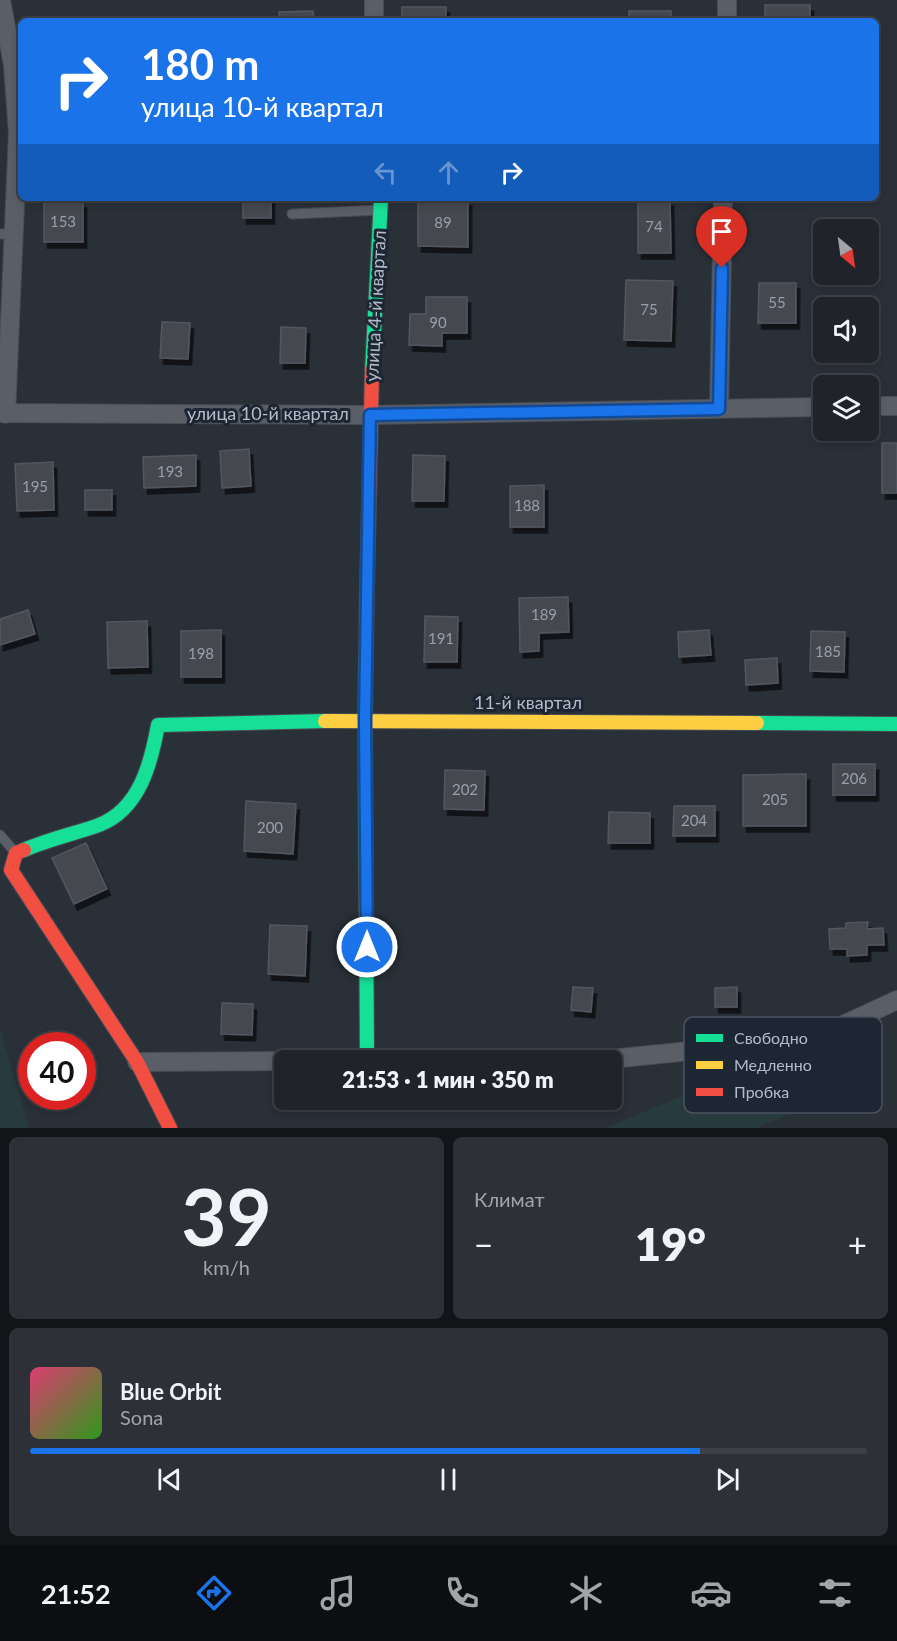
<!DOCTYPE html>
<html lang="ru">
<meta charset="utf-8">
<style>
:root{--surface:#20242a;--page:#2d3036;--text:#f1f3f6;--muted:#a2a4a8;--line:#3d4147;--accent:#1a73e8}
body{margin:0;font-family:Lato,sans-serif;background:var(--page);color:var(--text);height:100vh;display:flex;flex-direction:column;font-size:22px;white-space:nowrap}
*{box-sizing:border-box;margin:0}
p{font-size:20px;color:var(--muted)}
.icon{flex:none;width:33px;height:33px;fill:none;stroke:currentColor;stroke-width:2;stroke-linecap:round;stroke-linejoin:round}
.map{position:relative;height:1128px;overflow:hidden}
.details{display:flex;flex-direction:column;gap:9px;padding:9px;background:#121417;flex:1}
.details>*{flex:none}
.hud{position:absolute;left:18px;top:18px;width:861px;height:183px;border-radius:9px;box-shadow:0 3px 9px #0003,0 0 0 2px var(--line);background:#1a73e8;color:#fff;overflow:hidden}
.needle{width:39px;rotate:151deg}
.controls{position:absolute;left:813px;top:219px;display:grid;gap:12px}
.controls a{display:grid;place-items:center;width:66px;height:66px;border-radius:9px;background:var(--surface);box-shadow:0 3px 9px #0003,0 0 0 2px var(--line);font-size:30px}
.speed{position:absolute;left:18px;top:1032px;display:flex;gap:12px;font-size:30px;font-weight:700;text-align:center}
.speed>*{display:grid;place-content:center;width:78px;height:78px;border-radius:50%;background:var(--surface);box-shadow:0 3px 9px #0003,0 0 0 2px var(--line);line-height:1}
.speed .limit{border:9px solid #d22;background:#fff;color:#111}
.pin{position:absolute;display:grid;place-items:center;width:51px;height:51px;color:#fff;margin:-62px -26px;border-radius:50% 50% 50% 0;rotate:-45deg;box-shadow:0 0 6px #0007}
.pin .icon{rotate:45deg}
.me{position:absolute;width:66px;margin:-33px;rotate:0deg;stroke-linejoin:round;filter:drop-shadow(0 0 4px #0008)}
.turn{display:flex;align-items:center;gap:21px;height:126px;padding:0 24px;font-size:27px}
.turn .icon{width:78px;height:78px;stroke-width:2.5}
.turn b{display:block;font-size:42px;line-height:51px}
.lanes{display:flex;align-items:center;height:57px;padding:0 24px;background:#0003;justify-content:center;gap:30px;direction:ltr}
.lanes .off{opacity:.35}
.big{font-size:45px;font-weight:800;line-height:1.1}
.details .card{flex:1;display:flex;flex-direction:column;justify-content:center;gap:9px;min-width:0;padding:0 21px;border-radius:9px;background:var(--page)}
.details .dial{align-items:center;gap:0}
.dial b{font-size:78px;line-height:1}
.song{display:flex;align-items:center;gap:18px}
.cover{width:72px;height:72px;border-radius:9px;background:linear-gradient(135deg,hsl(340 70% 55%),hsl(110 70% 35%))}
.played{height:6px;border-radius:3px;background:linear-gradient(90deg,var(--accent) 80%,var(--line) 80%)}
.keys{display:flex;justify-content:space-around;direction:ltr}
.heat{display:flex;justify-content:space-between;align-items:center;font-size:33px;direction:ltr}
.details .tiles{flex:1;display:grid;gap:9px;grid-template-columns:1fr 1fr}
.card:last-child{grid-column:span 2}
.trip{position:absolute;left:274px;top:1050px;width:348px;height:60px;border-radius:9px;background:var(--surface);box-shadow:0 3px 9px #0003,0 0 0 2px var(--line);font-weight:800;line-height:60px;text-align:center}
.menu{display:flex;height:96px;justify-content:space-around;align-items:center;background:#0d0e11;color:var(--muted)}
.menu .icon{width:42px;height:42px}
.menu .selected{color:var(--accent)}
.menu b{font-size:27px;color:var(--text)}
.map>svg:first-child{display:block}
.green{fill:#273a3e}
.building{fill:#444950;stroke:#52575f;stroke-width:1.5;filter:url(#shadow)}
.lines{fill:none;stroke-linecap:round;stroke-linejoin:round}
.lane-casing{stroke:#484c53;stroke-width:11}
.street-casing{stroke:#484c53;stroke-width:20}
.fast-casing{stroke:#484c53;stroke-width:16}
.slow-casing{stroke:#484c53;stroke-width:16}
.jam-casing{stroke:#484c53;stroke-width:16}
.lane{stroke:#5a5e66;stroke-width:9}
.street{stroke:#5a5e66;stroke-width:18}
.fast{stroke:#16e098;stroke-width:14}
.slow{stroke:#ffcf43;stroke-width:14}
.jam{stroke:#f24e42;stroke-width:14}
.route-casing{stroke:#114b97;stroke-width:15}
.route{stroke:#1a73e8;stroke-width:10}
.labels{text-anchor:middle;stroke-width:6;stroke-linejoin:round;paint-order:stroke}
.number-label{font-size:15px;fill:#989fab}
.street-label{font-size:18px;fill:#b4bcc9;stroke:#1d2633}
.key{fill:#1d2633;stroke:#4a5360;stroke-width:1.5}
.key-label{font-size:16px;fill:#b4bcc9}
</style>
<div class="map">
<svg width="897" height="1128" viewBox="0 0 897 1128">
<defs>
<filter id="shadow"><feDropShadow dx="3.5" dy="6" stdDeviation="0" flood-color="#0009"/></filter>
</defs>
<rect width="100%" height="100%" fill="#2a3038"/>
<path class="green" d="M0,1029L29,1128H0Z
M800,1046L811,1105L756,1128H606Z"/>
<path class="building" d="M765,5H810V21H765Z
M402,7H446V21H402Z
M313,11L314,21H280L279,12Z
M629,11H671V21H629Z
M243,198H271V218H243Z
M418,200H468V247L418,246Z
M670,200L671,253H638V201Z
M44,202H83V242H44Z
M626,280L673,281L671,341L624,340Z
M759,283H796V323H758Z
M426,297H467V333H442V346L409,345L410,314H426Z
M162,322L190,323L188,359L160,358Z
M281,327L306,328L305,363H280Z
M882,443H897V493H882Z
M249,449L251,486L222,488L220,451Z
M196,455V486L144,488L143,457Z
M413,455L445,456L444,501H412Z
M53,462L54,510L17,511L15,464Z
M544,485V527H510V486Z
M85,490H112V510H85Z
M568,597L569,632L539,633V651L520,652L519,598Z
M28,610L35,634L0,645V619Z
M425,616L458,617L457,662H424Z
M147,621L148,667L108,668L107,622Z
M221,630V677H181V631Z
M709,630L711,655L679,657L678,632Z
M811,631L845,632L844,672L810,671Z
M777,658L778,683L746,685L745,660Z
M833,764H875V795H833Z
M445,770L485,771L484,810L444,809Z
M806,774V826H743V775Z
M246,801L296,804L293,854L244,851Z
M674,806H715V836H673Z
M609,812L650,813V843H608Z
M86,843L107,889L74,904L52,858Z
M868,922L867,929L883,928L884,945H867V955L847,956V949H830L829,929L846,928V923Z
M270,925L307,926L305,976L268,974Z
M573,987L593,988L591,1012L571,1010Z
M737,987V1007H715V988Z
M222,1003L253,1004L252,1035L221,1034Z"/>
<g class="lines">
<g class="lane-casing">
<path id="lane" d="M292,214L380,210
M0,234H13
M0,835L14,851"/>
</g>
<g class="street-casing">
<path id="street" d="M1,0L13,65L18,133L6,414
M374,0V21
M727,21V0
M868,406H897
M719,409L723,198
M0,413L370,415L824,407
M601,1060L729,1047L828,1032L897,1000
M137,1062L285,1061"/>
</g>
<g class="fast-casing">
<path id="fast" d="M372,371L381,198
M757,723L897,724
M24,850C49,839 74,834 99,825C140,809 151,763 158,725L325,721
M367,1060L365,720L367,588"/>
</g>
<g class="slow-casing">
<path id="slow" d="M325,721L757,723"/>
</g>
<g class="jam-casing">
<path id="jam" d="M367,588L372,371
M24,850L16,853L11,870L137,1062L170,1128"/>
</g>
<use href="#lane" class="lane"/>
<use href="#street" class="street"/>
<use href="#fast" class="fast"/>
<use href="#slow" class="slow"/>
<use href="#jam" class="jam"/>
</g>
<g class="lines">
<g class="route-casing">
<path id="route" d="M367,947L365,720L370,415L719,409L722,268"/>
</g>
<use href="#route" class="route"/>
</g>
<g class="labels">
<g class="number-label">
<text x="63" y="227">153</text>
<text x="443" y="228">89</text>
<text x="654" y="232">74</text>
<text x="777" y="308">55</text>
<text x="649" y="315">75</text>
<text x="438" y="328">90</text>
<text x="170" y="477">193</text>
<text x="35" y="492">195</text>
<text x="527" y="511">188</text>
<text x="544" y="620">189</text>
<text x="441" y="644">191</text>
<text x="828" y="657">185</text>
<text x="201" y="659">198</text>
<text x="854" y="784">206</text>
<text x="465" y="795">202</text>
<text x="775" y="805">205</text>
<text x="694" y="826">204</text>
<text x="270" y="833">200</text>
</g>
<g class="street-label">
<text transform="translate(376 306) rotate(-87)" y="6">улица 4-й квартал</text>
<text x="268" y="420">улица 10-й квартал</text>
<text x="528" y="709">11-й квартал</text>
</g>
</g>
<rect x="684" y="1017" width="198" height="96" rx="9" class="key"/>
<rect x="696" y="1034" width="27" height="8" fill="#16e098"/>
<rect x="696" y="1061" width="27" height="8" fill="#ffcf43"/>
<rect x="696" y="1088" width="27" height="8" fill="#f24e42"/>
<g class="key-label">
<text x="734" y="1044">Свободно</text>
<text x="734" y="1071">Медленно</text>
<text x="734" y="1098">Пробка</text>
</g>
</svg>
<div class="controls">
<a><svg class="needle" viewBox="-14 -14 28 28"><path d="M0-13l5 13h-10z" fill="#e53935"/><path d="M0 13l5-13h-10z" fill="#a2a4a8"/></svg></a>
<a><svg class="icon" aria-label="sound" viewBox="0 0 24 24"><path d="M4 9h4l5-4v14l-5-4H4zM17 9q2 3 0 6"/></svg></a>
<a><svg class="icon" aria-label="layers" viewBox="0 0 24 24"><path d="M12 4l9 5-9 5-9-5zM3 14l9 5 9-5"/></svg></a>
</div>
<div class="speed"><div class="limit">40</div></div>
<div class="pin" style="left:722px;top:268px;background:#d93025"><svg class="icon" aria-label="arrive" viewBox="0 0 24 24"><path d="M6 21V4h12l-3 4 3 4H6"/></svg></div>
<svg class="me" style="left:367px;top:947px" viewBox="-20 -20 40 40"><circle r="17" fill="#1a73e8" stroke="#fff" stroke-width="3"/><path d="M0-11L8 9 0 5-8 9z" fill="#fff"/></svg>
<div class="trip">21:53 · 1 мин · 350 m</div>
<div class="hud">
<div class="turn"><svg class="icon" aria-label="right" viewBox="0 0 24 24"><path d="M7 20v-9h11M14 6l5 5-5 5"/></svg><div><b>180 m</b>улица 10-й квартал</div></div>
<div class="lanes"><svg class="icon off" aria-label="left" viewBox="0 0 24 24"><path d="M17 20v-9H6M10 6l-5 5 5 5"/></svg><svg class="icon off" aria-label="ahead" viewBox="0 0 24 24"><path d="M12 20V5M6 11l6-6 6 6"/></svg><svg class="icon" aria-label="right" viewBox="0 0 24 24"><path d="M7 20v-9h11M14 6l5 5-5 5"/></svg></div>
</div>
</div>
<section class="details">
<div class="tiles">
<div class="card dial"><b>39</b><p>km/h</p></div>
<div class="card"><p>Климат</p>
<div class="heat"><a>−</a><b class="big">19°</b><a>+</a></div>
</div>
<div class="card">
<div class="song"><i class="cover"></i><div><b>Blue Orbit</b><p>Sona</p></div></div>
<div class="played"></div>
<div class="keys"><svg class="icon" aria-label="previous" viewBox="0 0 24 24"><path d="M18 5L8 12l10 7zM5 5v14"/></svg><svg class="icon" aria-label="pause" viewBox="0 0 24 24"><path d="M8 5v14M16 5v14"/></svg><svg class="icon" aria-label="next" viewBox="0 0 24 24"><path d="M6 5l10 7-10 7zM19 5v14"/></svg></div>
</div>
</div>
</section>
<nav class="menu">
<b>21:52</b>
<svg class="icon selected" aria-label="directions" viewBox="0 0 24 24"><path d="M12 3l9 9-9 9-9-9zM9 14v-3h6M13 9l2 2-2 2"/></svg>
<svg class="icon" aria-label="music" viewBox="0 0 24 24"><path d="M9 18V5l10-2v13"/><circle cx="6" cy="18" r="3"/><circle cx="16" cy="16" r="3"/></svg>
<svg class="icon" aria-label="phone" viewBox="0 0 24 24"><path d="M5 4h4l2 5-3 2q2 4 5 5l2-3 5 2v4C11 20 4 13 5 4z"/></svg>
<svg class="icon" aria-label="climate" viewBox="0 0 24 24"><path d="M12 3v18M4 7l16 10M4 17L20 7"/></svg>
<svg class="icon" aria-label="car" viewBox="0 0 24 24"><path d="M5 17H2v-5l4-1 3-4h7l3 4 3 1v5h-3M9 17h6M6 11h13"/><circle cx="7" cy="17" r="2"/><circle cx="17" cy="17" r="2"/></svg>
<svg class="icon" aria-label="filters" viewBox="0 0 24 24"><path d="M4 7h16M4 17h16"/><circle cx="9" cy="7" r="2"/><circle cx="15" cy="17" r="2"/></svg>
</nav>
